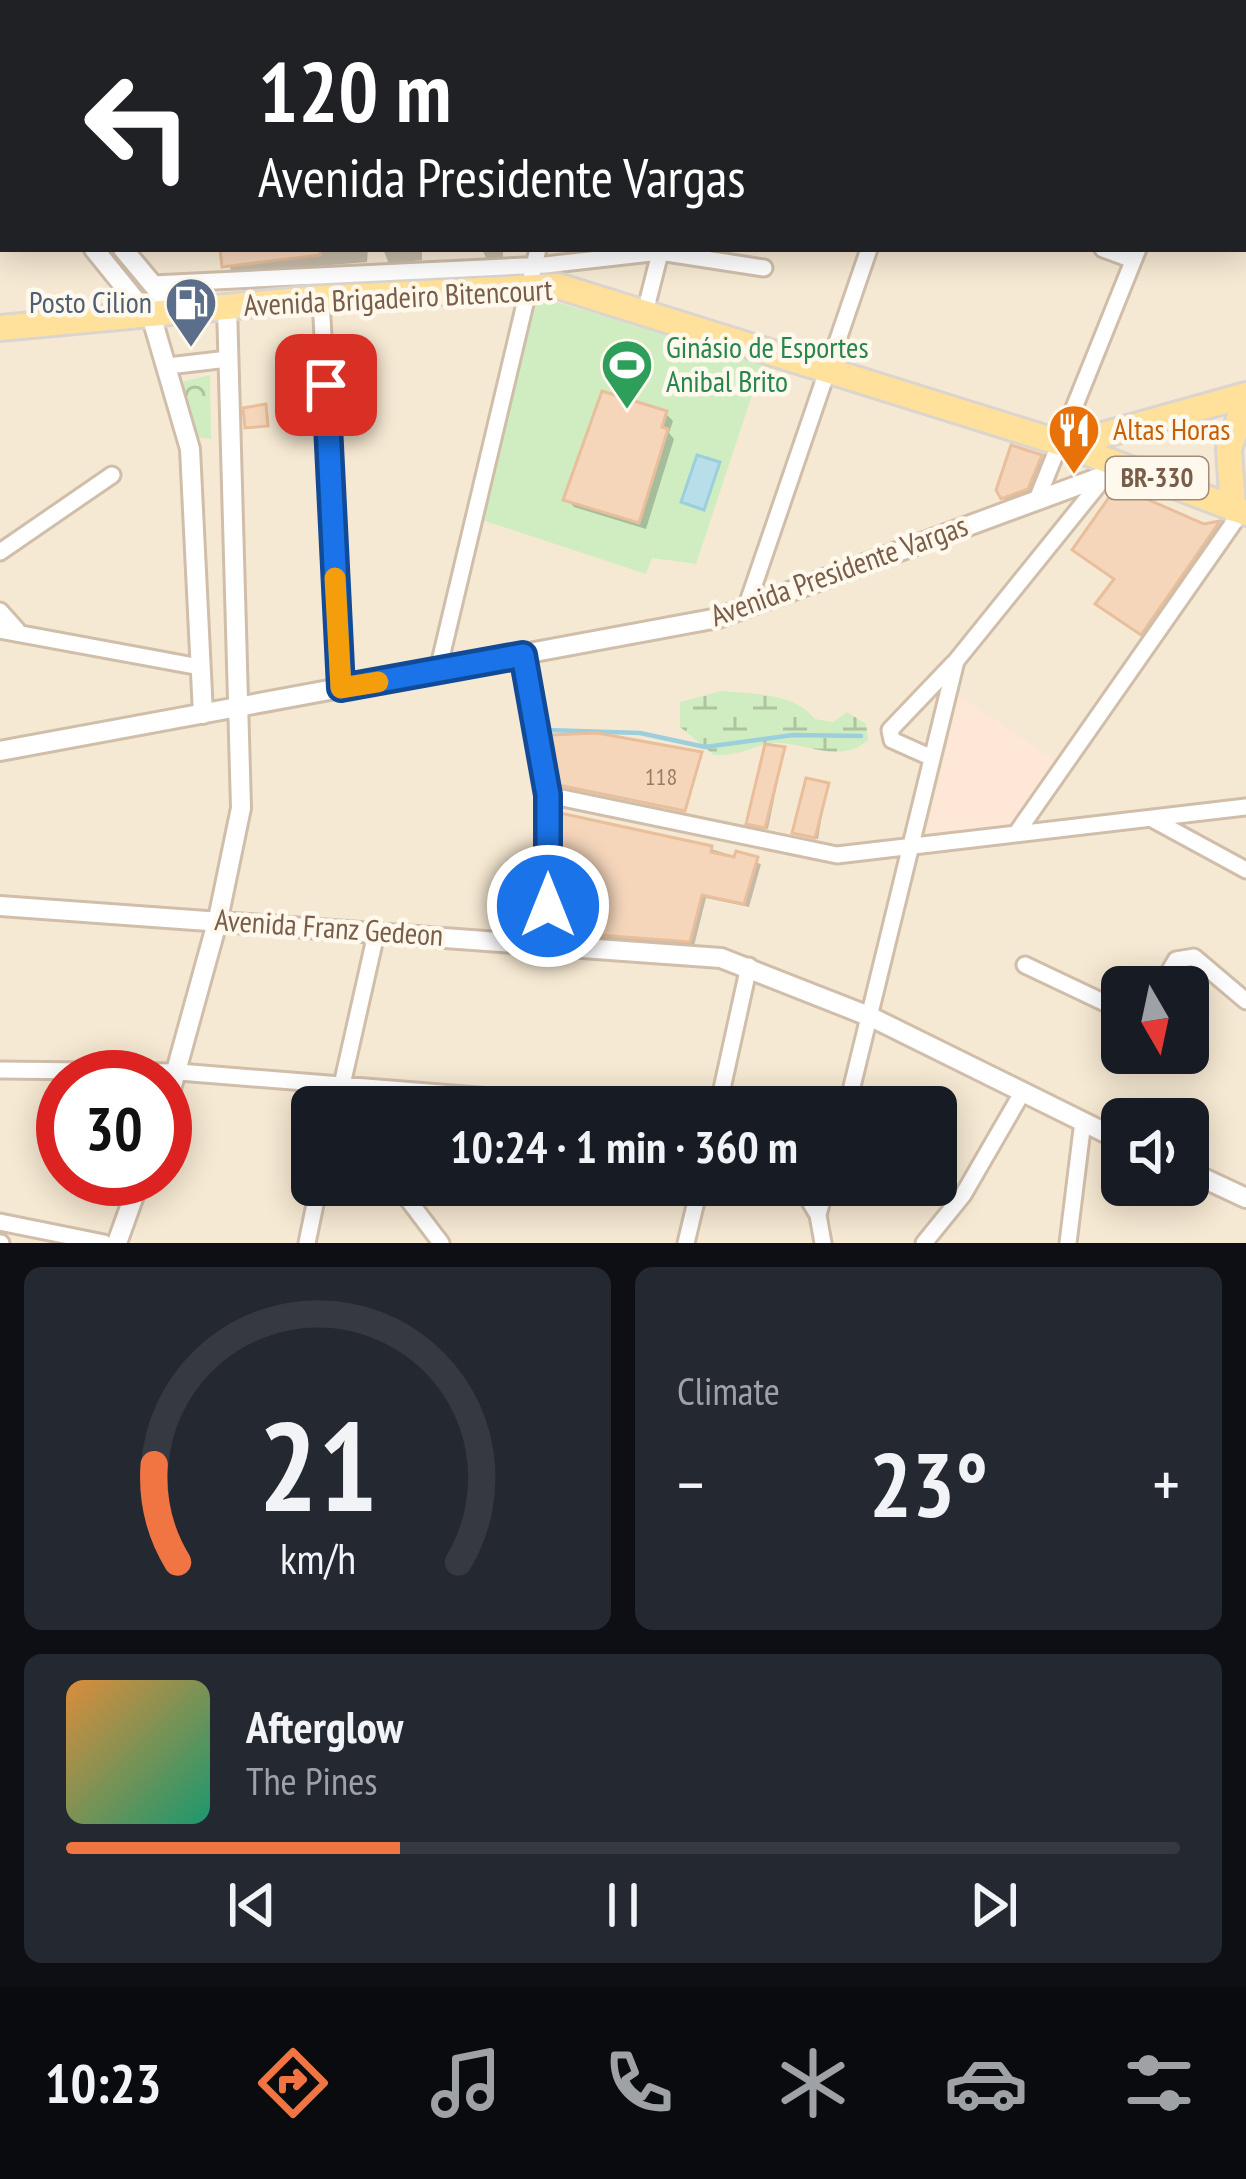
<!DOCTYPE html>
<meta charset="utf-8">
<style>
:root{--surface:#171b24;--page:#242831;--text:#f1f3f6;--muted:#9ea1a6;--line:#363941;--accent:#f07542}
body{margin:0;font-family:"PT Sans Narrow",sans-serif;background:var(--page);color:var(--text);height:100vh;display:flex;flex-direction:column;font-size:45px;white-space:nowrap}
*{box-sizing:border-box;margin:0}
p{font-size:39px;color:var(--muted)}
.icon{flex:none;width:66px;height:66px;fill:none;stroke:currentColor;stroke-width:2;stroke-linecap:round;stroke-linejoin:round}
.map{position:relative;height:1243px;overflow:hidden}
.details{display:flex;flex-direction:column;gap:24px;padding:24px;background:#0d0f14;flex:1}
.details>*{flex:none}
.guide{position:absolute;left:0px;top:0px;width:1248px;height:252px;box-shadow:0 6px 30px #0003;background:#202124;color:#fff;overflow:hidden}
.needle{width:78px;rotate:171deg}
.fabs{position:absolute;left:1101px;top:966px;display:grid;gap:24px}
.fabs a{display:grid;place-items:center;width:108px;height:108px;border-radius:18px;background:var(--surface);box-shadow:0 6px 30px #0003;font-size:60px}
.speed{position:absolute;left:36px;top:1050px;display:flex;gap:24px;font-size:60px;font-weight:700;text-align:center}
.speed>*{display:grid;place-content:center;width:156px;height:156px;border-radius:50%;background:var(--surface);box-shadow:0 6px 30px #0003;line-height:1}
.speed .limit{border:18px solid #d22;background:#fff;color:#111}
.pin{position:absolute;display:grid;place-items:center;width:102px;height:102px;color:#fff;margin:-51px;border-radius:24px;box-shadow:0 6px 18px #0006}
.me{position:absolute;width:132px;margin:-66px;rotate:0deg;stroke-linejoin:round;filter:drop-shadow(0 0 9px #0008)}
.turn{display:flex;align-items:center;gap:42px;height:252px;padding:0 60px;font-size:54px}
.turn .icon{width:156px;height:156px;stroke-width:2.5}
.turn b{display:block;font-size:84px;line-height:102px}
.big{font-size:90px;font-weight:800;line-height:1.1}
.details .tile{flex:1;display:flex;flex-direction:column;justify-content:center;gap:18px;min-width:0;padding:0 42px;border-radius:18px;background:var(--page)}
.details .dial{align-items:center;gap:0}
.dial svg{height:312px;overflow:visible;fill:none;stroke:var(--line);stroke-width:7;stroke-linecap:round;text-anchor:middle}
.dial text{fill:var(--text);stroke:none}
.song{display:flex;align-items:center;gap:36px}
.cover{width:144px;height:144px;border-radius:18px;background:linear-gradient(135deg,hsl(30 70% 55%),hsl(160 70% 35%))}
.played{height:12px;border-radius:6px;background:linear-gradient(90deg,var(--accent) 30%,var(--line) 30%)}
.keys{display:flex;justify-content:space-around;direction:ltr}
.heat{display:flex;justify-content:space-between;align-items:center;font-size:66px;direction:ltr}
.details .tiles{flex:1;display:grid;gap:24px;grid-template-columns:1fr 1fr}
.tile:last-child{grid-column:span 2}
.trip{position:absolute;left:291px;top:1086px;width:666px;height:120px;border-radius:18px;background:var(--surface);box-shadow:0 6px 30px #0003;font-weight:800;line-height:120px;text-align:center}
.dock{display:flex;height:192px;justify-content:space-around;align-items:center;background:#090b0e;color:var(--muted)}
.dock .icon{width:84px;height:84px}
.dock .current{color:var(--accent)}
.dock b{font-size:54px;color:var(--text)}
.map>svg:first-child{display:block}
.residential{fill:#f6e9d3;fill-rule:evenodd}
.commercial{fill:#ffe7d8}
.wetland{fill:url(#wetland-marsh)}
.park{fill:url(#park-crowns)}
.pitch{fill:#d0edc2}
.water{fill:#b8dfe9;stroke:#9dcedc;stroke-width:3}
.shadow{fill:#0003}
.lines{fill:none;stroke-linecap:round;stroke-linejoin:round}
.stream{stroke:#9dcedc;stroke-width:4.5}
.building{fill:#f5d6bb;stroke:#e9be9a;stroke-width:3}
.minor-casing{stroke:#d0beaa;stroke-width:21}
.tertiary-casing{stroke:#d0beaa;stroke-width:24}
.primary-casing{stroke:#dcd5cf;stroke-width:30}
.minor{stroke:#fff;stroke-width:15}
.tertiary{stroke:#fff;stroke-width:18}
.primary{stroke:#ffe19b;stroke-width:24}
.route-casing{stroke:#114b97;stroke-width:30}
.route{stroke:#1a73e8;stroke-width:21}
.slow{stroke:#f59e0b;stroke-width:21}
.labels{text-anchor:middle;stroke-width:9;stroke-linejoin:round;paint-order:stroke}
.number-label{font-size:24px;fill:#987b65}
.shield{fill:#fff9ed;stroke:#a18c7a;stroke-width:3}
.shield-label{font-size:27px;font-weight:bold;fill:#795d48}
.street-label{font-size:30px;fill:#795d48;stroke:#fff9ed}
.service-label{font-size:30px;fill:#4e5e75;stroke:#fff9ed;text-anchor:end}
.leisure-label{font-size:30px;fill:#27864d;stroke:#fff9ed;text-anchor:start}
.food-label{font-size:30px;fill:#c56008;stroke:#fff9ed;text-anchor:start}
</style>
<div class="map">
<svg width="1246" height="1243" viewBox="0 0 1246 1243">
<defs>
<pattern id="wetland-marsh" width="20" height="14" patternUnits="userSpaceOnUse" patternTransform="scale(3)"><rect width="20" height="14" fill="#d0edc2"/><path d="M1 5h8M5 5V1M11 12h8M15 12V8" fill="none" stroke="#aec3a0"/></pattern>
<pattern id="park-crowns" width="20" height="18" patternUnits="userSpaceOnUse" patternTransform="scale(3)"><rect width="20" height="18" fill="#d0edc2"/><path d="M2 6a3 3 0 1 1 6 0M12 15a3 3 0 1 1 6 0" fill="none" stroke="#aec3a0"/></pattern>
</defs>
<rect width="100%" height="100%" fill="#fef6e5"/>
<path class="residential" d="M0,0H1246V1243H0ZM3,3H1245V249H3ZM1122,987H1188V1053H1122ZM63,1077H165V1179H63ZM312,1107H936V1185H312ZM1122,1119H1188V1185H1122Z"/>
<path class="commercial" d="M959,696L1057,762L1017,825L926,835Z"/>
<path class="wetland" d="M721,691C753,694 794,692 815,719L833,722L847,712L866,724L868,740C842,764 809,744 778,743C760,742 744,756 714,755L680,727V702Z"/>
<path class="park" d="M210,375L211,439L193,437L181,382Z"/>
<path class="pitch" d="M542,298L763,362L696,564L652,558L646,574L482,520L533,305Z"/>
<path class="water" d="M697,455L720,462L704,510L681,502Z"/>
<path class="shadow" d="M223,249H368L367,262L232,273Z
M383,249H422V260L389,264Z
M482,249H503V258L487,260Z
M665,413L673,421L669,433L674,439L646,529L574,507L567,499Z
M1041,457L1046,462L1033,494L1008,503L1003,498Z
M1219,524L1225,530L1148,639L1106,611L1204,527Z
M784,750L768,829L752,826L749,823Z
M827,785L818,839L798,835L795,832Z
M711,849L761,864L749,907L706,898L694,946L568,935L563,930Z"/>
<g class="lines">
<path class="stream" d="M547,730L640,733L705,747L793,735L861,736"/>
</g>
<path class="building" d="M220,249H320V255L222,267Z
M602,391L667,411L662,427L668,429L639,523L563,500Z
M266,404L268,426L245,428L243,408Z
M1011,445L1042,455L1028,489L1001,499L996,490Z
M1117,486L1204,524L1220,521L1141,635L1095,604L1114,579L1072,550Z
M597,733L702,752L685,811L558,785L550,735Z
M765,744L785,747L765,828L746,824Z
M806,778L829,783L815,838L792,833Z
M560,813L712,846L711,852L734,857L736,851L758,857L744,904L702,895L690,942L560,932Z"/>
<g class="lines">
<g class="minor-casing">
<path id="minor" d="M62,0L76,3
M594,2L598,3
M274,3L275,0
M743,3L744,0
M952,3L953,0
M1245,133L1246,134
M1103,249L1133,260
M153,284L545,265L660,252L764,268
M321,298L341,689
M645,312L661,249
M168,366L228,359
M1038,497L1138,249
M0,552L112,475
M746,608L869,249
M0,611L17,630
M0,630L200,667
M523,655L548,795V943
M438,670L538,249
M930,757L892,740L890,730L954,663
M548,795L837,855L1246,807
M1154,820L1246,870
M1018,831L1241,512
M1025,965L1122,1011
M1160,987L1176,960L1194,957L1246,1001
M0,1070L179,1072L615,1107
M337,1107L376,934
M718,1107L749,966
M847,1107L956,661L1107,474
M397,1185L441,1243
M800,1185L818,1215L823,1243
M818,1215L826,1185
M0,1222L104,1243
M0,1243H1
M307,1243L319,1185
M686,1243L700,1185
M924,1243L963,1195L1022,1093
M1068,1243L1083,1121"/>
</g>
<g class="tertiary-casing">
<path id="tertiary" d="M1210,0L1219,3
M1245,12L1246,13
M0,101L3,105
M0,136L3,140
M94,249L153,322L190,449L203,714
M123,249L174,310
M0,751L718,618L1106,475
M0,906L721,958L871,1017L1122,1141
M165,1111L218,919L241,808L227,307
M1188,1171L1246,1198
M117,1243L140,1179"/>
</g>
<g class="primary-casing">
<path id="primary" d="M0,328L321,298L558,286L1067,445L1246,513
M1067,445L1246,395
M1233,509L1229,449L1246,398"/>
</g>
<use href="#minor" class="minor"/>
<use href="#tertiary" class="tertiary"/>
<use href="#primary" class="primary"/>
</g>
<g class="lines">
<g class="route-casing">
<path id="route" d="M326,385L341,688L523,655L548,795V906"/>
</g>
<use href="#route" class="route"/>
<path class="slow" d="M335,578L341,688L378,682"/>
</g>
<defs>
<g id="fuel-pin" transform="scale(2.7)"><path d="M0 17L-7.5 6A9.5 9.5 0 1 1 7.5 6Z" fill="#5c6f8a" stroke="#fff9ed"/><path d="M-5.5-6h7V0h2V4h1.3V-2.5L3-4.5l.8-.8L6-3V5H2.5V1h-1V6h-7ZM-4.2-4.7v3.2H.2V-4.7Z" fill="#fff"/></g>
<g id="stadium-pin" transform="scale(2.7)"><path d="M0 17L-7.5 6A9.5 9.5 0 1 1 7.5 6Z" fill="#2e9e5b" stroke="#fff9ed"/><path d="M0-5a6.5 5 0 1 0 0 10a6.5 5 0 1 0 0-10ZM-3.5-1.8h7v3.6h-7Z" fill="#fff"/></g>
<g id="restaurant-pin" transform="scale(2.7)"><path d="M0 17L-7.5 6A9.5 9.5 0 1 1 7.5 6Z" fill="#e8710a" stroke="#fff9ed"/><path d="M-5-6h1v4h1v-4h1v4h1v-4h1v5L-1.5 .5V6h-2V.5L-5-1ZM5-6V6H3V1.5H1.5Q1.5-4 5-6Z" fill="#fff"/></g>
</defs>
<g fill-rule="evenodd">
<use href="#fuel-pin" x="191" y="303"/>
<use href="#stadium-pin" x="627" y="365"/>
<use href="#restaurant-pin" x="1074" y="430"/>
</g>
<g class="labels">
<g class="number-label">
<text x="661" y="785">118</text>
</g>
<rect class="shield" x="1106" y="457" width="102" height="42" rx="9"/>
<g class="shield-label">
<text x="1157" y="487">BR-330</text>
</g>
<g class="street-label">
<text transform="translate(398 298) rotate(-3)" y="10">Avenida Brigadeiro Bitencourt</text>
<text transform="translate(839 571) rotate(-20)" y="10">Avenida Presidente Vargas</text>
<text transform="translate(329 928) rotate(4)" y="10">Avenida Franz Gedeon</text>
</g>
<g class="service-label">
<text x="152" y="313">Posto Cilion</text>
</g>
<g class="leisure-label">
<text x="666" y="358">Ginásio de Esportes<tspan x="666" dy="34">Anibal Brito</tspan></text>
</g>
<g class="food-label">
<text x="1113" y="440">Altas Horas</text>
</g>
</g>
</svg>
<div class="fabs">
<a><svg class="needle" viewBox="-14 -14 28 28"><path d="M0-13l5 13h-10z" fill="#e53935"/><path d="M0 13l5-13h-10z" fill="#9ea1a6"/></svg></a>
<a><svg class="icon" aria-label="sound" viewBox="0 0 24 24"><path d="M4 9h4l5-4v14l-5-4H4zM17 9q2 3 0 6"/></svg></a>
</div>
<div class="speed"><div class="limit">30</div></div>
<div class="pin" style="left:326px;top:385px;background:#d93025"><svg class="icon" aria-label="arrive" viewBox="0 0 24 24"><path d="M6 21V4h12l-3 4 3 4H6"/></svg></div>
<svg class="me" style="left:548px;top:906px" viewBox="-20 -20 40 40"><circle r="17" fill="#1a73e8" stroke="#fff" stroke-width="3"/><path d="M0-11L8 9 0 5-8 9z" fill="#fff"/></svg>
<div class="trip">10:24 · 1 min · 360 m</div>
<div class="guide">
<div class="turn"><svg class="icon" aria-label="left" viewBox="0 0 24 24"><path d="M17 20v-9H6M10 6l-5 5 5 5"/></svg><div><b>120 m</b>Avenida Presidente Vargas</div></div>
</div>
</div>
<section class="details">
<div class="tiles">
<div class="tile dial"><svg viewBox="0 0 100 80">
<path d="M14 69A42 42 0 1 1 86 69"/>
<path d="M14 69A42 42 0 0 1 8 44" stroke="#f07542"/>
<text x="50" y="56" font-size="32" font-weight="700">21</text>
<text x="50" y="72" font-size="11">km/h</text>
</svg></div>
<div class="tile"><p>Climate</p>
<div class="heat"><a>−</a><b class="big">23°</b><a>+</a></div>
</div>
<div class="tile">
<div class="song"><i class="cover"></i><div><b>Afterglow</b><p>The Pines</p></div></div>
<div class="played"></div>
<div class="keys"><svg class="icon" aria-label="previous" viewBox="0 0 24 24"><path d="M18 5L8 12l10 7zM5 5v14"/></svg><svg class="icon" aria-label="pause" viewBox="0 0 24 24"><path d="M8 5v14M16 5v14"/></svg><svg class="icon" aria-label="next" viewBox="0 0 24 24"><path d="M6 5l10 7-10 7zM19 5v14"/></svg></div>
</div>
</div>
</section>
<nav class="dock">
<b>10:23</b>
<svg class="icon current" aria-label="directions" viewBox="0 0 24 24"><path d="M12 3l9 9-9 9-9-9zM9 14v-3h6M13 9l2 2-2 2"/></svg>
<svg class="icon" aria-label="music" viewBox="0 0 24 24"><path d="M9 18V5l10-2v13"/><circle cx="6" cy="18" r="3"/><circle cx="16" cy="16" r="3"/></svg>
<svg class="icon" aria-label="phone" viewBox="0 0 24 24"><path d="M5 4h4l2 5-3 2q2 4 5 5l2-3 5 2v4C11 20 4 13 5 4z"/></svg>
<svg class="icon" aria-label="climate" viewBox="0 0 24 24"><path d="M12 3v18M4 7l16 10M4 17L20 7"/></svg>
<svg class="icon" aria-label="car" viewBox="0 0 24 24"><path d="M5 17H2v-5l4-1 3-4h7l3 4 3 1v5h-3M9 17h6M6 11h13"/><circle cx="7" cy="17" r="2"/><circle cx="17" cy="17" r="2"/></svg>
<svg class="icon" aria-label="filters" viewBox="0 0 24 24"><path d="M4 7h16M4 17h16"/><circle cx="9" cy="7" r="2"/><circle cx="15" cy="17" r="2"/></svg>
</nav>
